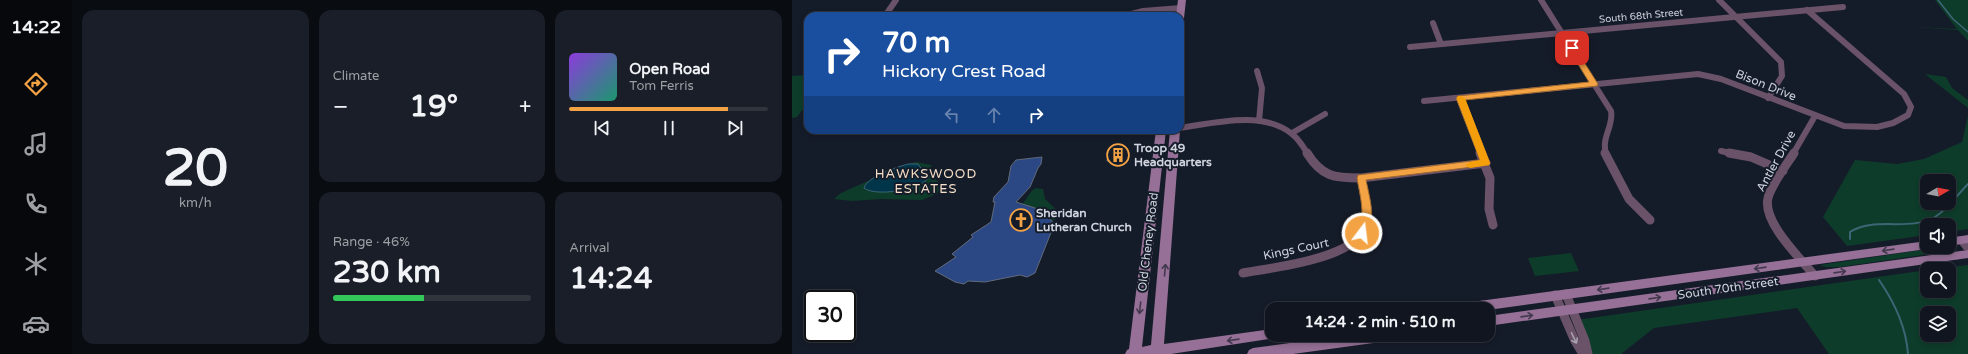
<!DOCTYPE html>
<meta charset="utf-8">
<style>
:root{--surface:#10151f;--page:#191e28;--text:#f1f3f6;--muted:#9c9fa4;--line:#30343d;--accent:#f4a344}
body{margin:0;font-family:"Varela Round",sans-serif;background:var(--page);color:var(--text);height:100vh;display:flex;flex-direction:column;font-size:15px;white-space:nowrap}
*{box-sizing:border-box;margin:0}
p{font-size:13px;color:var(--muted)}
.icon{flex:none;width:22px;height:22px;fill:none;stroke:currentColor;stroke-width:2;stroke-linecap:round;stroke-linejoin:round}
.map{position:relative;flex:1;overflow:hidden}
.sheet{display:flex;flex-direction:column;gap:10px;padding:10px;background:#090c11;width:720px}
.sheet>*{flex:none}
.guide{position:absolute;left:12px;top:12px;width:380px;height:122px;border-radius:12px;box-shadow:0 2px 6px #0003,0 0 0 1px var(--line);background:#1a4fa0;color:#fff;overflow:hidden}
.needle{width:26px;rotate:81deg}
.fabs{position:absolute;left:1128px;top:174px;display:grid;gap:8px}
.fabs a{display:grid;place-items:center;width:36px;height:36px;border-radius:8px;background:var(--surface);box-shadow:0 2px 6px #0003,0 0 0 1px var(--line);font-size:20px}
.speed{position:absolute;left:12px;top:290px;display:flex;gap:8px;font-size:20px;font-weight:700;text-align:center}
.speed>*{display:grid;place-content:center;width:52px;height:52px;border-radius:50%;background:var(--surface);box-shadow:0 2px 6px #0003,0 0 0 1px var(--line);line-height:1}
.speed .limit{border:2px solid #111;border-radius:6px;background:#fff;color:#111}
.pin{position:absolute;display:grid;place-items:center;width:34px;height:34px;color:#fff;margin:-17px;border-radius:8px;box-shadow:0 2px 6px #0006}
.me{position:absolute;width:44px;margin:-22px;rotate:15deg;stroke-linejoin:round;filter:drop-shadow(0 0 3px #0008)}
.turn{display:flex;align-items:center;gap:14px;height:84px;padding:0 12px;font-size:18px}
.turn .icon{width:52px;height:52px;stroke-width:2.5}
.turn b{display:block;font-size:28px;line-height:34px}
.lanes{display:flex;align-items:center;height:38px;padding:0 12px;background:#0003;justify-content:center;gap:20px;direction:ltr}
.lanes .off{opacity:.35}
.big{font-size:30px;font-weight:700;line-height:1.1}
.sheet .widget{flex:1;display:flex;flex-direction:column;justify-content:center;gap:6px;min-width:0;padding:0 14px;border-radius:12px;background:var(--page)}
.sheet .dial{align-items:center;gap:0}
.dial b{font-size:52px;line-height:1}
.song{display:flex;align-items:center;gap:12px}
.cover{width:48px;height:48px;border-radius:6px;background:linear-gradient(135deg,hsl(270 70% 55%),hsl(160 70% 35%))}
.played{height:4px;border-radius:2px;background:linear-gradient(90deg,var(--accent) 80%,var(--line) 80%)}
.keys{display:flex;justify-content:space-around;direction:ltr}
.heat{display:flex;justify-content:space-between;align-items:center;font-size:22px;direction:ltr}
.charge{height:6px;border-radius:3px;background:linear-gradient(90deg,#34c759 46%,var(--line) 0)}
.sheet .tiles{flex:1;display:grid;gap:10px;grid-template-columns:repeat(3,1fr)}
.widget:first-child{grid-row:span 2}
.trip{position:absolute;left:473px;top:302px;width:230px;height:40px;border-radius:12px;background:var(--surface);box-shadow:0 2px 6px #0003,0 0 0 1px var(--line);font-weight:700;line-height:40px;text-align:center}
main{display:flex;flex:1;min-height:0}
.dock{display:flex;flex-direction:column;width:72px;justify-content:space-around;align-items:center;background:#06080c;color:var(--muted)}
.dock .icon{width:28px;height:28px}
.dock .active{color:var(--accent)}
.dock b{font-size:18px;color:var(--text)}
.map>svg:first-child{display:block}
.green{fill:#0e3c2a;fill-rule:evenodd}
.water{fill:#00354a;stroke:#3e6576}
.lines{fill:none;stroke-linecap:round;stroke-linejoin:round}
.stream-far1{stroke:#3e6576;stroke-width:1.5}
.stream{stroke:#3e6576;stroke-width:2}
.building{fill:#2b4884;stroke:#616a7b}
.minor-far1{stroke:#6a5269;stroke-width:6}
.minor{stroke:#6a5269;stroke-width:9}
.tertiary{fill:#6a5269;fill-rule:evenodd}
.secondary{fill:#967096;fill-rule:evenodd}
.oneway{stroke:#42394f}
.oneway2{stroke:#a7a0af}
.route{fill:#f4a344;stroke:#9f6a2c}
.slow{fill:#f59e0b}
.labels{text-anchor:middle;stroke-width:4;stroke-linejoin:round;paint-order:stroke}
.far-street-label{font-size:10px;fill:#cfd4de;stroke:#151c29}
.street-label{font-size:12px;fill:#cfd4de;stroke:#151c29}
.poi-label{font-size:12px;font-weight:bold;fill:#cfd4de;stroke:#151c29;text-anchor:start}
.neighbourhood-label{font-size:13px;letter-spacing:1px;fill:#f6dfc8;stroke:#151c29}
</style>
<main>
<nav class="dock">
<b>14:22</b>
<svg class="icon active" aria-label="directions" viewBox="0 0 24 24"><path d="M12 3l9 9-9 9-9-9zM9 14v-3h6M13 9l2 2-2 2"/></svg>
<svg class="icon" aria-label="music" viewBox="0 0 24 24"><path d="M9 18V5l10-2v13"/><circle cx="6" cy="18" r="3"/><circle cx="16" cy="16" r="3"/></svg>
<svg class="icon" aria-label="phone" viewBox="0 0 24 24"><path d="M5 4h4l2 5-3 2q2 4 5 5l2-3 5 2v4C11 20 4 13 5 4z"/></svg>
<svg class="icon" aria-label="climate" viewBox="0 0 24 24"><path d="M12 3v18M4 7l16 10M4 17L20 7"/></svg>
<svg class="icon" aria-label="car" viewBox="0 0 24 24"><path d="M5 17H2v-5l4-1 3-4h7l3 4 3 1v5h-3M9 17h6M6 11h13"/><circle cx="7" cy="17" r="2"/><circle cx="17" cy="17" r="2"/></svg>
</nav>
<section class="sheet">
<div class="tiles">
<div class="widget dial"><b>20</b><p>km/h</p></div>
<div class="widget"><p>Climate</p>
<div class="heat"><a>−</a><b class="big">19°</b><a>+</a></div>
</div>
<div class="widget">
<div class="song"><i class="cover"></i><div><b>Open Road</b><p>Tom Ferris</p></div></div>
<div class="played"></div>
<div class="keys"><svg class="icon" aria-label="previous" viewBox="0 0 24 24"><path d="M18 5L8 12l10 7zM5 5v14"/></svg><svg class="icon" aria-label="pause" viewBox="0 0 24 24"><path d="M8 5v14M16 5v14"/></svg><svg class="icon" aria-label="next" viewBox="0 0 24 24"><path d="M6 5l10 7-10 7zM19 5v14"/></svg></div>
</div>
<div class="widget"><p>Range · 46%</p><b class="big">230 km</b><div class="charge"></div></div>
<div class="widget"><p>Arrival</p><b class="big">14:24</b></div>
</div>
</section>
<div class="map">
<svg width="1176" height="354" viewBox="0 0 1176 354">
<rect width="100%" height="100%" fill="#151c29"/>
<path class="green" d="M1143,0H1176V41L1166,30L1122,27L1165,29Z
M1133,74L1154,77L1160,88L1176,100V108Z
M16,75V103L5,117L0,118V76Z
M1176,116V229L1157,232V225H1135V235L1055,246L1031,217L1063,160L1105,164L1132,159L1170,142ZM1135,181H1157V203H1135Z
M124,162L139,165L142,178L150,185L145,194L130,200L89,199L60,201L42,199L49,193L85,177L74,184L72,188C82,197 129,189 136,178L132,174L129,166L116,164Z
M244,188L251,189L253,199L270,215L261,221L243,208L230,204C236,199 237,191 244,188Z
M1150,247L1164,250L1048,267H1034L1028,265Z
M779,253L787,271L743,276L736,258Z
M1176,265V354H1037L1005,308L862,328L829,354H796L785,320L1135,270V291H1157V269H1145ZM1135,313H1157V335H1135Z"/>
<path class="water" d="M116,164H126L136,178C129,190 83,197 72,188C75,177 105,167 116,164Z"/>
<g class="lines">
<path class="stream-far1" d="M1146,0L1161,19L1176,32"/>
<path class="stream" d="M1058,239V232C1083,216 1117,232 1143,217C1156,209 1165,195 1176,184
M1087,280C1103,303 1114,326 1116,354"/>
</g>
<path class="building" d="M334,149L333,152H336L335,159L315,161L316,153Z
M250,157L249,164L246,168L238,187L224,202L243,208L254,216L261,222L258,223L263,229L260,230L243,273L235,277L228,275L193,282L176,281L172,284L163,282L143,271L164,257L160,254L181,237L179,235L199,222L203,202H201L202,197L216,182L219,166L224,160Z"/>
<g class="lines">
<path class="minor-far1" d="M749,0L819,111C822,126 809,137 814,154
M927,0L989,62L990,76L976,98
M93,16L104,0
M332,16L351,11L389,8
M641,23L649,44
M618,47L1051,7
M465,71L470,88L467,121
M668,98L689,154
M632,101L906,74L929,79L1052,126L1085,127L1101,123L1116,115L1119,107L1112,94L1015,10
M388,128C422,123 471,110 500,134C507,139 511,147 516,154
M500,133L533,114
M929,151L942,154
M1001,154L1023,116"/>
<path class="minor" d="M515,153C530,177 542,178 569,178L694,163
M688,153L698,178L697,209L701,225
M813,153L837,199L858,220
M937,153L959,157L991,171
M1002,153C995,164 978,187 976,198C970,222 1009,259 1023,276
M451,273C482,267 574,259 576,218C576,205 571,190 569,178
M774,294L793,341L796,354
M763,295L783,341L791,354"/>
<path class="tertiary" d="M1169,236L1176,240V251L1172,250L1164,240L1165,237Z"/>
<path class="secondary" d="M386,0H394L392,18L388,20V16H384Z
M364,130H374L350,347L359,345L378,130H388L372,344L480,329V335H486L484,338L379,354H333L335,350L337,349Z
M1176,235V243L1157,246V238Z
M1135,241V247H1139L1135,249L696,310L658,309L660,305L664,304Z
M1176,250V258L696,326V316Z
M556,335H602L600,339L596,341L501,354H455L457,350L461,348Z"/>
</g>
<defs><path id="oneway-shaft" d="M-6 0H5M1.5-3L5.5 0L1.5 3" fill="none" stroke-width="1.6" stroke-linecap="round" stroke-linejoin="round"/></defs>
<g class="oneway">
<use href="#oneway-shaft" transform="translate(1096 250) rotate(172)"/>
<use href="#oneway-shaft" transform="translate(968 268) rotate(172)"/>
<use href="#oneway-shaft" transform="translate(373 270) rotate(-85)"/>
<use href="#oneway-shaft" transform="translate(1048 272) rotate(-8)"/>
<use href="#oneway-shaft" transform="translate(811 289) rotate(172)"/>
<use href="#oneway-shaft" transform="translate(863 298) rotate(-8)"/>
<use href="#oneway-shaft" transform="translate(348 308) rotate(97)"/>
<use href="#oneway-shaft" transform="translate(735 316) rotate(-8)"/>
<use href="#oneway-shaft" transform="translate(441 340) rotate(172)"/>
</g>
<use class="oneway2" href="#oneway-shaft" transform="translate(782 338) rotate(64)"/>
<path class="route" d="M780,46L783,48L806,84L805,86L673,100L698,163L697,165L574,180C578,200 584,217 574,235H567L566,233C574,215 568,196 565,178L566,175L688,160L664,98L666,96L797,82L776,48Z"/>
<path class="slow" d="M666,96H669L673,98L698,163L697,165L678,168L673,165L678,162L688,160L665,98Z"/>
<defs>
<g id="building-ring" transform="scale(1.15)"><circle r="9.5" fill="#151c29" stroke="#f4a344" stroke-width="1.5"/><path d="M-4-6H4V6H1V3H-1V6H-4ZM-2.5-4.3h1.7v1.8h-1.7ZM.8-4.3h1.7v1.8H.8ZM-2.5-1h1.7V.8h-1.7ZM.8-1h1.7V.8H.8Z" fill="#f4a344"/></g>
<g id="church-ring" transform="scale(1.15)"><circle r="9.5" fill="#151c29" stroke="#f4a344" stroke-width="1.5"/><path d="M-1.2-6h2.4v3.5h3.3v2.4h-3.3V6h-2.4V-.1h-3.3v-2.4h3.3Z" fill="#f4a344"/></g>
</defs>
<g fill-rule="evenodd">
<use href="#building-ring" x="326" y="155"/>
<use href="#church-ring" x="229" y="220"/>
</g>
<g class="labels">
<g class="far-street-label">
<text transform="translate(849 15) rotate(-5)" y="4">South 68th Street</text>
</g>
<g class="street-label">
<text transform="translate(974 85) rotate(22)" y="4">Bison Drive</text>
<text transform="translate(984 161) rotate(-61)" y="4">Antler Drive</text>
<text transform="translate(356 242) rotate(-83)" y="4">Old Cheney Road</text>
<text transform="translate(504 249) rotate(-12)" y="4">Kings Court</text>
<text transform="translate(936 288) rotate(-8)" y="4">South 70th Street</text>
</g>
<g class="poi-label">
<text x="342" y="152">Troop 49<tspan x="342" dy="14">Headquarters</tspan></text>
<text x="244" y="217">Sheridan<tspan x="244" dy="14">Lutheran Church</tspan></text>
</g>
<g class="neighbourhood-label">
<text x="134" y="178">HAWKSWOOD<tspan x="134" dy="15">ESTATES</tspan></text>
</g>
</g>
</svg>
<div class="fabs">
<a><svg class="needle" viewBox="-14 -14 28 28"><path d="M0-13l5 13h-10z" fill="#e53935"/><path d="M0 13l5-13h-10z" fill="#9c9fa4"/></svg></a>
<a><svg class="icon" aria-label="sound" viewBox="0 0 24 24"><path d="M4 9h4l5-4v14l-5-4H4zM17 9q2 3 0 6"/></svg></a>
<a><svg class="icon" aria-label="search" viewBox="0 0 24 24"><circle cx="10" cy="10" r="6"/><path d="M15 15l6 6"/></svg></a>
<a><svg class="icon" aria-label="layers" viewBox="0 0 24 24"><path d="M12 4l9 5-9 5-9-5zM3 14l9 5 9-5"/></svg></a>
</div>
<div class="speed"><div class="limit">30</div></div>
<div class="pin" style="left:780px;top:48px;background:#d93025"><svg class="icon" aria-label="arrive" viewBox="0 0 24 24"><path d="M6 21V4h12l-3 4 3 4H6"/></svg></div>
<svg class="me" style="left:570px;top:233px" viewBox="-20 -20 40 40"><circle r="17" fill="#f4a344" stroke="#fff" stroke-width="3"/><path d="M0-11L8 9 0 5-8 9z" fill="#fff"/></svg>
<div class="trip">14:24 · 2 min · 510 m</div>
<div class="guide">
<div class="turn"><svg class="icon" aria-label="right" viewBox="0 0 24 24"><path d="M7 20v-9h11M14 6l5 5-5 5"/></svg><div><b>70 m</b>Hickory Crest Road</div></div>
<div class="lanes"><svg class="icon off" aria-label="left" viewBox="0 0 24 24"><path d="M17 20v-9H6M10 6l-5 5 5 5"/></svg><svg class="icon off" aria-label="ahead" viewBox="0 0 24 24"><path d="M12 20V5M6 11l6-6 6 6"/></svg><svg class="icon" aria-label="right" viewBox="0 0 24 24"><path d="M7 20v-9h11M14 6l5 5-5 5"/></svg></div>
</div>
</div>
</main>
